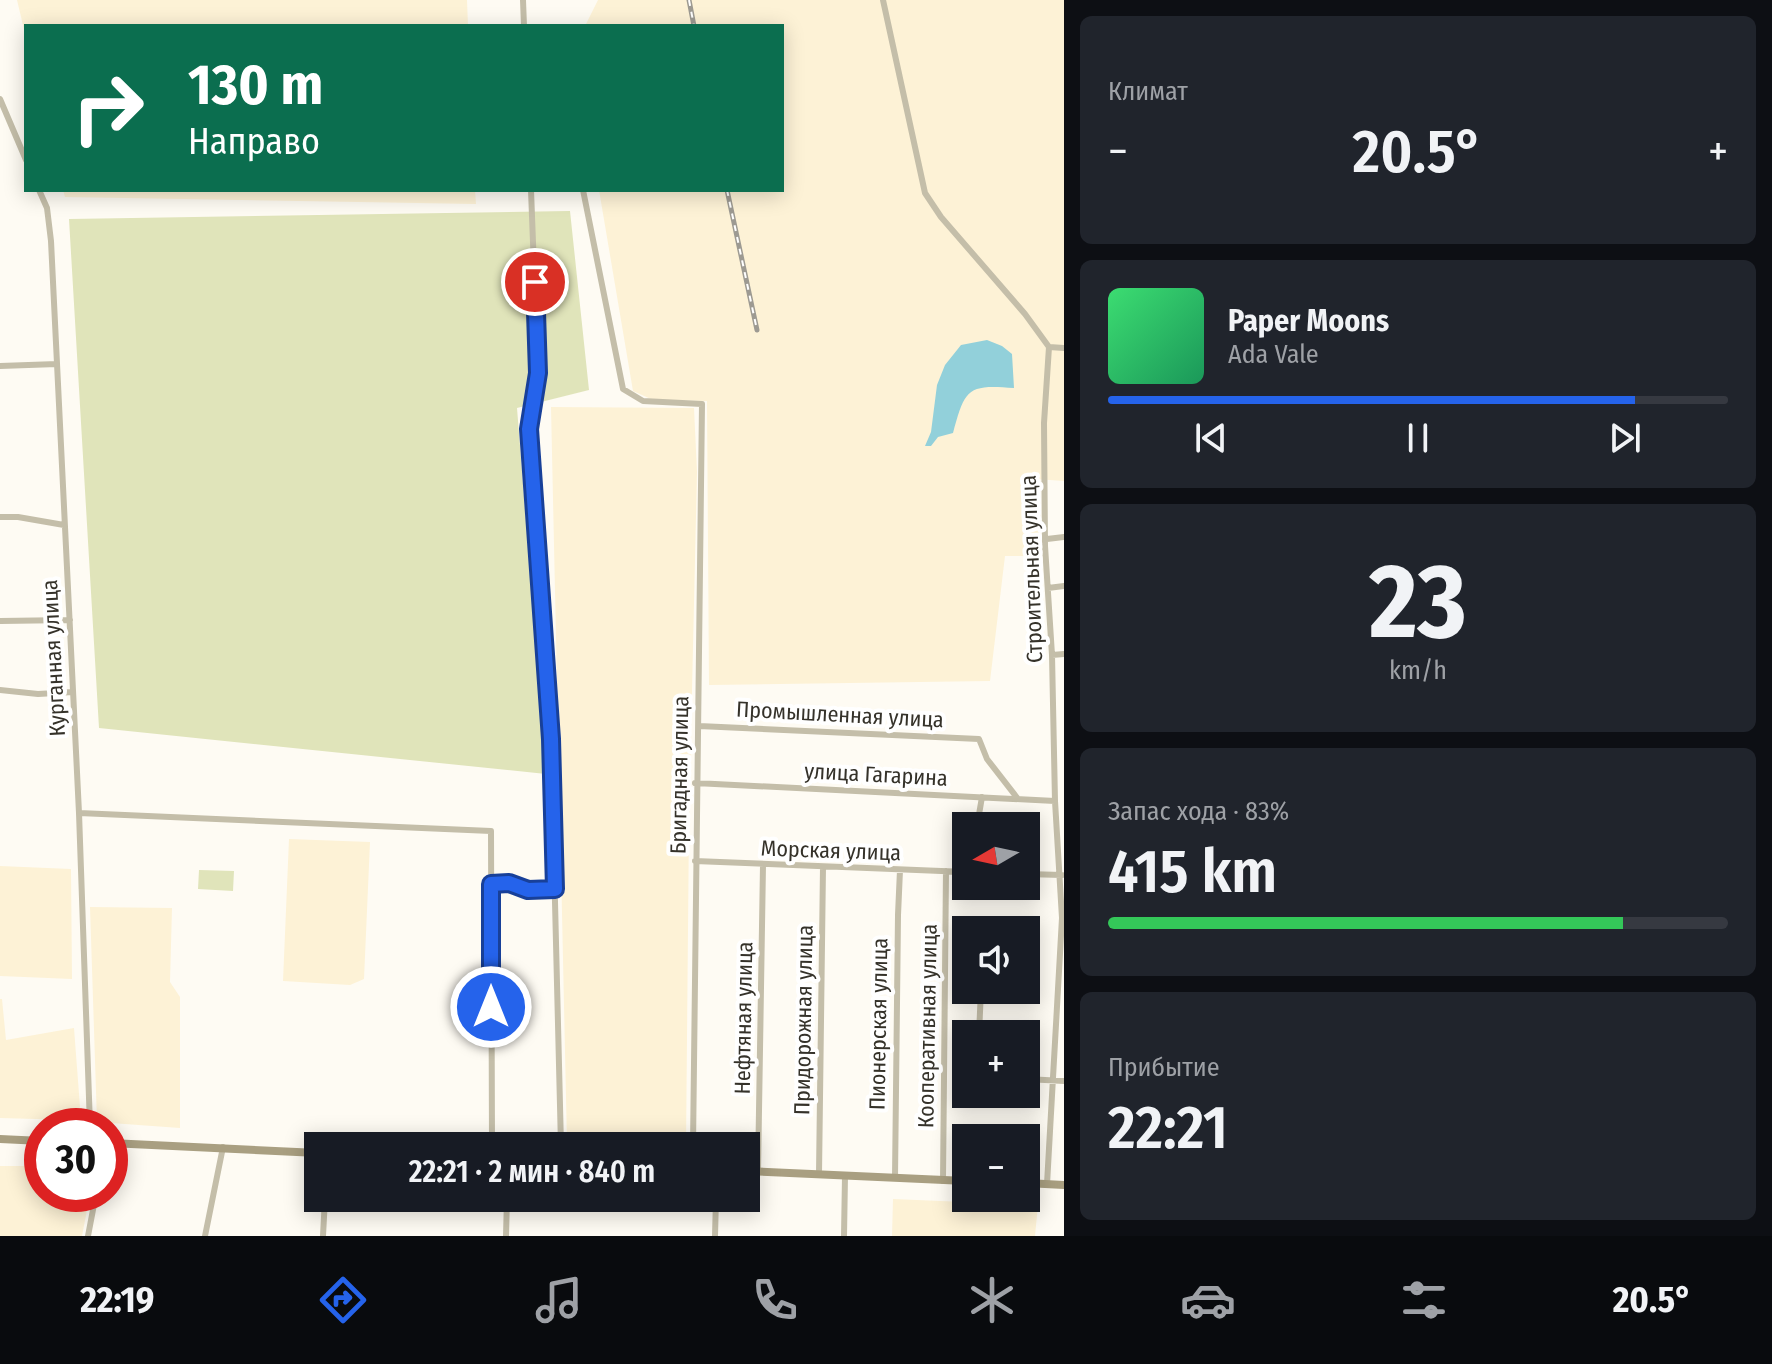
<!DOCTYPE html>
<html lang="ru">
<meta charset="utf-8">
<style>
:root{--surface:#171b24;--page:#20242c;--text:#f1f3f6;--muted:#9ea1a6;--line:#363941;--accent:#2563eb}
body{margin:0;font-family:"Fira Sans Condensed",sans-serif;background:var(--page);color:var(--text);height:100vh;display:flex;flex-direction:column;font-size:30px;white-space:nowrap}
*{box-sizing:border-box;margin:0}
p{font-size:26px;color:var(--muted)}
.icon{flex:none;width:44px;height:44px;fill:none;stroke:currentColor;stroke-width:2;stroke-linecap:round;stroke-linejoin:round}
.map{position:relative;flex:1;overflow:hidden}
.details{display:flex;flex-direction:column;gap:16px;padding:16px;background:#0d0f14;width:708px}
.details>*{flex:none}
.top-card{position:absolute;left:24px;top:24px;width:760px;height:168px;border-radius:0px;box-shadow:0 4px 20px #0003;background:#0b6e4f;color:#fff;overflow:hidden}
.needle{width:52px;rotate:261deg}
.buttons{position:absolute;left:952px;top:812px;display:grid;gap:16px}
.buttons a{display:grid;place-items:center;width:88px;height:88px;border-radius:0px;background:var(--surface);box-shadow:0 4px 20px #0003;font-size:40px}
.speed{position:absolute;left:24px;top:1108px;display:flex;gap:16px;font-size:40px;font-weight:700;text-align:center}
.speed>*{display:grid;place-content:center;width:104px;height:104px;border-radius:50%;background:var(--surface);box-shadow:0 4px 20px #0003;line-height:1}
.speed .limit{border:12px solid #d22;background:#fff;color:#111}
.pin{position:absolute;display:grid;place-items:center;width:68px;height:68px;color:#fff;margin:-34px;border:4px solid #fff;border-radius:50%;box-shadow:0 2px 8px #0007}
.me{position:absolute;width:88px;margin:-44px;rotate:0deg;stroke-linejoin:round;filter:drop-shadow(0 0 6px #0008)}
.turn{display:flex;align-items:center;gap:28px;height:168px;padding:0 32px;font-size:36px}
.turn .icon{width:104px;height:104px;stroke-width:2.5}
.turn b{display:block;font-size:56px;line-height:68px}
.big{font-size:60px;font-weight:600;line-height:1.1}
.details .widget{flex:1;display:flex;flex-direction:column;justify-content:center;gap:12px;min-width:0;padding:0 28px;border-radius:12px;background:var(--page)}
.details .dial{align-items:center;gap:0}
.dial b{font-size:104px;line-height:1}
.song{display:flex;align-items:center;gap:24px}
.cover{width:96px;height:96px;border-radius:12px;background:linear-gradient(135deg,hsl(140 70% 55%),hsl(150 70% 35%))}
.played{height:8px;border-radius:4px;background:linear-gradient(90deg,var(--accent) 85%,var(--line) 85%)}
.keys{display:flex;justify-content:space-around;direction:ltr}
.heat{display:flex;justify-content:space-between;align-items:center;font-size:44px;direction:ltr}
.charge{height:12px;border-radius:6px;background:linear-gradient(90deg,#34c759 83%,var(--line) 0)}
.trip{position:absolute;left:304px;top:1132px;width:456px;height:80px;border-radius:0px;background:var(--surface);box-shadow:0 4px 20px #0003;font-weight:600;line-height:80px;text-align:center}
.menu{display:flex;height:128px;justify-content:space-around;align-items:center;background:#090b0e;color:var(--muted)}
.menu .icon{width:56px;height:56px}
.menu .on{color:var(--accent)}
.menu b{font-size:36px;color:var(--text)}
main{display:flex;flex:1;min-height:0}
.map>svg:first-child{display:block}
.built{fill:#fdf2d6}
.green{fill:#e0e4ba}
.water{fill:#92d0da}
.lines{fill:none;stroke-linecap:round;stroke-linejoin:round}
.minor{stroke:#c4bea9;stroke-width:6}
.secondary{stroke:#a99f81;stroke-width:8}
.rail-casing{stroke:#9d9a92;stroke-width:5}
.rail{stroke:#fff;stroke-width:2;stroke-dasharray:6;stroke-linecap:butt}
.route-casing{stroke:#184099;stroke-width:20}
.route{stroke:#2563eb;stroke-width:14}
.labels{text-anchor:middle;stroke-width:8;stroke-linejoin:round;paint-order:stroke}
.street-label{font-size:22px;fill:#35322a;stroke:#fff}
</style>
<main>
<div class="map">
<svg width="1064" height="1236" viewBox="0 0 1064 1236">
<rect width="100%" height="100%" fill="#fefbf3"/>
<path class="built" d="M17,0H467L468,26H26V38Z
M598,0H1064V481L1035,479L1040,556H1005L990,681L709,685L707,401L653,400L633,391L599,190H782V26H585Z
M63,190H475L476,204L65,197Z
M551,407L694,408L697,472L689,822L686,1146L567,1143Z
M289,839L370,842L364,979L350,985L283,981Z
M0,866L71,869L72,979L0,976Z
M90,907L172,908L170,982L180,997V1128L97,1122Z
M0,999H2L6,1040L74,1028L80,1107L72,1120L0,1118Z
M0,1166H42V1194H90L82,1236H0Z
M893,1199L1038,1205L1035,1236H892Z"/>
<path class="green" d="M570,211L589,390L517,408L546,774L99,728L69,219Z
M199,870L234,871L233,891L198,889Z"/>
<path class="water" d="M987,340L1002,346L1012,354L1014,388C967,384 965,389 953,433L938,437L931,446H925L931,432L937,385L945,365L961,345Z"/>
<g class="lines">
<path class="minor" d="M523,0L524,26
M883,0L925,193L941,217L1025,314L1049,347L1044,423L1045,546L1052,655L1055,801L1062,918L1047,1184
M0,99L26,160
M39,190L47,208L51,241L79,813L90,1126
M531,190L538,373L529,429L551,739L561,1146
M583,190L623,389L643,401L702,404L693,1146
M1049,347L1064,348
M0,366L57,364
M0,517H18L64,525
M1047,539L1064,537
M1048,588L1064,586
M0,621L70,620
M1052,655L1064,654
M0,690L38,694L73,692
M699,726L979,739L987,759L1018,799
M695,783L1055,801
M79,813L491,831L492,1146
M977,826L982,797
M695,861L966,872
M1026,874L1062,875
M491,884L509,883L528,890L555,889
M984,930L989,920L1016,919
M979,1034L981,990
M1026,1079L1064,1081
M758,1172L763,865
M819,1174L823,867
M895,1178L898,915L900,870
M943,1181L946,871
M88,1236L96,1194
M205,1236L223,1147
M323,1236L325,1198
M506,1236L507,1198
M715,1236L716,1198
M844,1236L845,1176"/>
<path class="secondary" d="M0,1139L42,1141
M110,1143L318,1153
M746,1171L966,1181
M1026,1183L1064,1185"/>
<g class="rail-casing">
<path id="rail" d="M689,0L694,26
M727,190L757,330"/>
</g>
<use href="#rail" class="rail"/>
</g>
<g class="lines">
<g class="route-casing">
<path id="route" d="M491,1007V884L509,883L528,890L555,889L551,739L529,429L538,373L535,282"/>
</g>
<use href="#route" class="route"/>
</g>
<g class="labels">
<g class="street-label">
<text transform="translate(1031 569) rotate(-92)" y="8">Строительная улица</text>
<text transform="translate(53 658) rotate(-93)" y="8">Курганная улица</text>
<text transform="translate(840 714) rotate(3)" y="8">Промышленная улица</text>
<text transform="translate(876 774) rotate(3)" y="8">улица Гагарина</text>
<text transform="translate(679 775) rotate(-89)" y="8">Бригадная улица</text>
<text transform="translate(831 850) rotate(2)" y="8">Морская улица</text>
<text transform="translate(743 1018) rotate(-89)" y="8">Нефтяная улица</text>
<text transform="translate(803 1020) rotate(-89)" y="8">Придорожная улица</text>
<text transform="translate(878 1024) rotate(-89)" y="8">Пионерская улица</text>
<text transform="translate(927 1026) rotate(-89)" y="8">Кооперативная улица</text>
</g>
</g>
</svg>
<div class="buttons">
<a><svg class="needle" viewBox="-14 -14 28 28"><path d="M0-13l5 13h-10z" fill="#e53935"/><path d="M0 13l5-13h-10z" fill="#9ea1a6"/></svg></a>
<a><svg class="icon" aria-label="sound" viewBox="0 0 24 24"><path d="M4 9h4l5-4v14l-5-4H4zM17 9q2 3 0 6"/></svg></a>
<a>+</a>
<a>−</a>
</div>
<div class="speed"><div class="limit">30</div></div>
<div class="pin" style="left:535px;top:282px;background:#d93025"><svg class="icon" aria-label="arrive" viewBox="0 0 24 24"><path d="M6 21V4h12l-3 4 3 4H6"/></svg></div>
<svg class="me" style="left:491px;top:1007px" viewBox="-20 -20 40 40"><circle r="17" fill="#2563eb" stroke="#fff" stroke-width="3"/><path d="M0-11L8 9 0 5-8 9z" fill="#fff"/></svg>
<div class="trip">22:21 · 2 мин · 840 m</div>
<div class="top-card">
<div class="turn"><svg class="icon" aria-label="right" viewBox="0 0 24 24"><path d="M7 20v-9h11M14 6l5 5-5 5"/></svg><div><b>130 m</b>Направо</div></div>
</div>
</div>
<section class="details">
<div class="widget"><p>Климат</p>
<div class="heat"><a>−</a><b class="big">20.5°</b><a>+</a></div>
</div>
<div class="widget">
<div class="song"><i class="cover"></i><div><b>Paper Moons</b><p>Ada Vale</p></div></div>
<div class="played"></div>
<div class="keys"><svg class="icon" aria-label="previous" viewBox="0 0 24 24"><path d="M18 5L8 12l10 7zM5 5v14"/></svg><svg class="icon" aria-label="pause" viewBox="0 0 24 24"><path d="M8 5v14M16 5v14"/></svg><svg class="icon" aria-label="next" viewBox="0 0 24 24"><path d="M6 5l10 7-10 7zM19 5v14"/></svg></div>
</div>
<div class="widget dial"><b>23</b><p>km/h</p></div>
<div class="widget"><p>Запас хода · 83%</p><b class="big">415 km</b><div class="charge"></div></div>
<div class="widget"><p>Прибытие</p><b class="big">22:21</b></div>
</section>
</main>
<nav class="menu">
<b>22:19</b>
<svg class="icon on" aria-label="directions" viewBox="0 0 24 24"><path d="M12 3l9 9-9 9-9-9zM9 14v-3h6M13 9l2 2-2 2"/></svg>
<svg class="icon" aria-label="music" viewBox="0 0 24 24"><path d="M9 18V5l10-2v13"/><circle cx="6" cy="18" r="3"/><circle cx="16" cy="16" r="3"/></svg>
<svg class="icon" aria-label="phone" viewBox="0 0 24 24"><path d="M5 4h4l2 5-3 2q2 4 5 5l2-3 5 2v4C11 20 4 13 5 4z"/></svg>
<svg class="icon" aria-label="climate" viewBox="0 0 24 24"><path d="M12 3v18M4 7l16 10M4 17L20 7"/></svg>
<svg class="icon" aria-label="car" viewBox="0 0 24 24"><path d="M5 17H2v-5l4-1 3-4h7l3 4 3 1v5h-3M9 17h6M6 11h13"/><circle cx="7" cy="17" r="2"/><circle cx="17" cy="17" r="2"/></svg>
<svg class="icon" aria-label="filters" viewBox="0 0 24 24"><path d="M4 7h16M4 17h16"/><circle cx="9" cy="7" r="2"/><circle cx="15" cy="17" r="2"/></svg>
<b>20.5°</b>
</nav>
